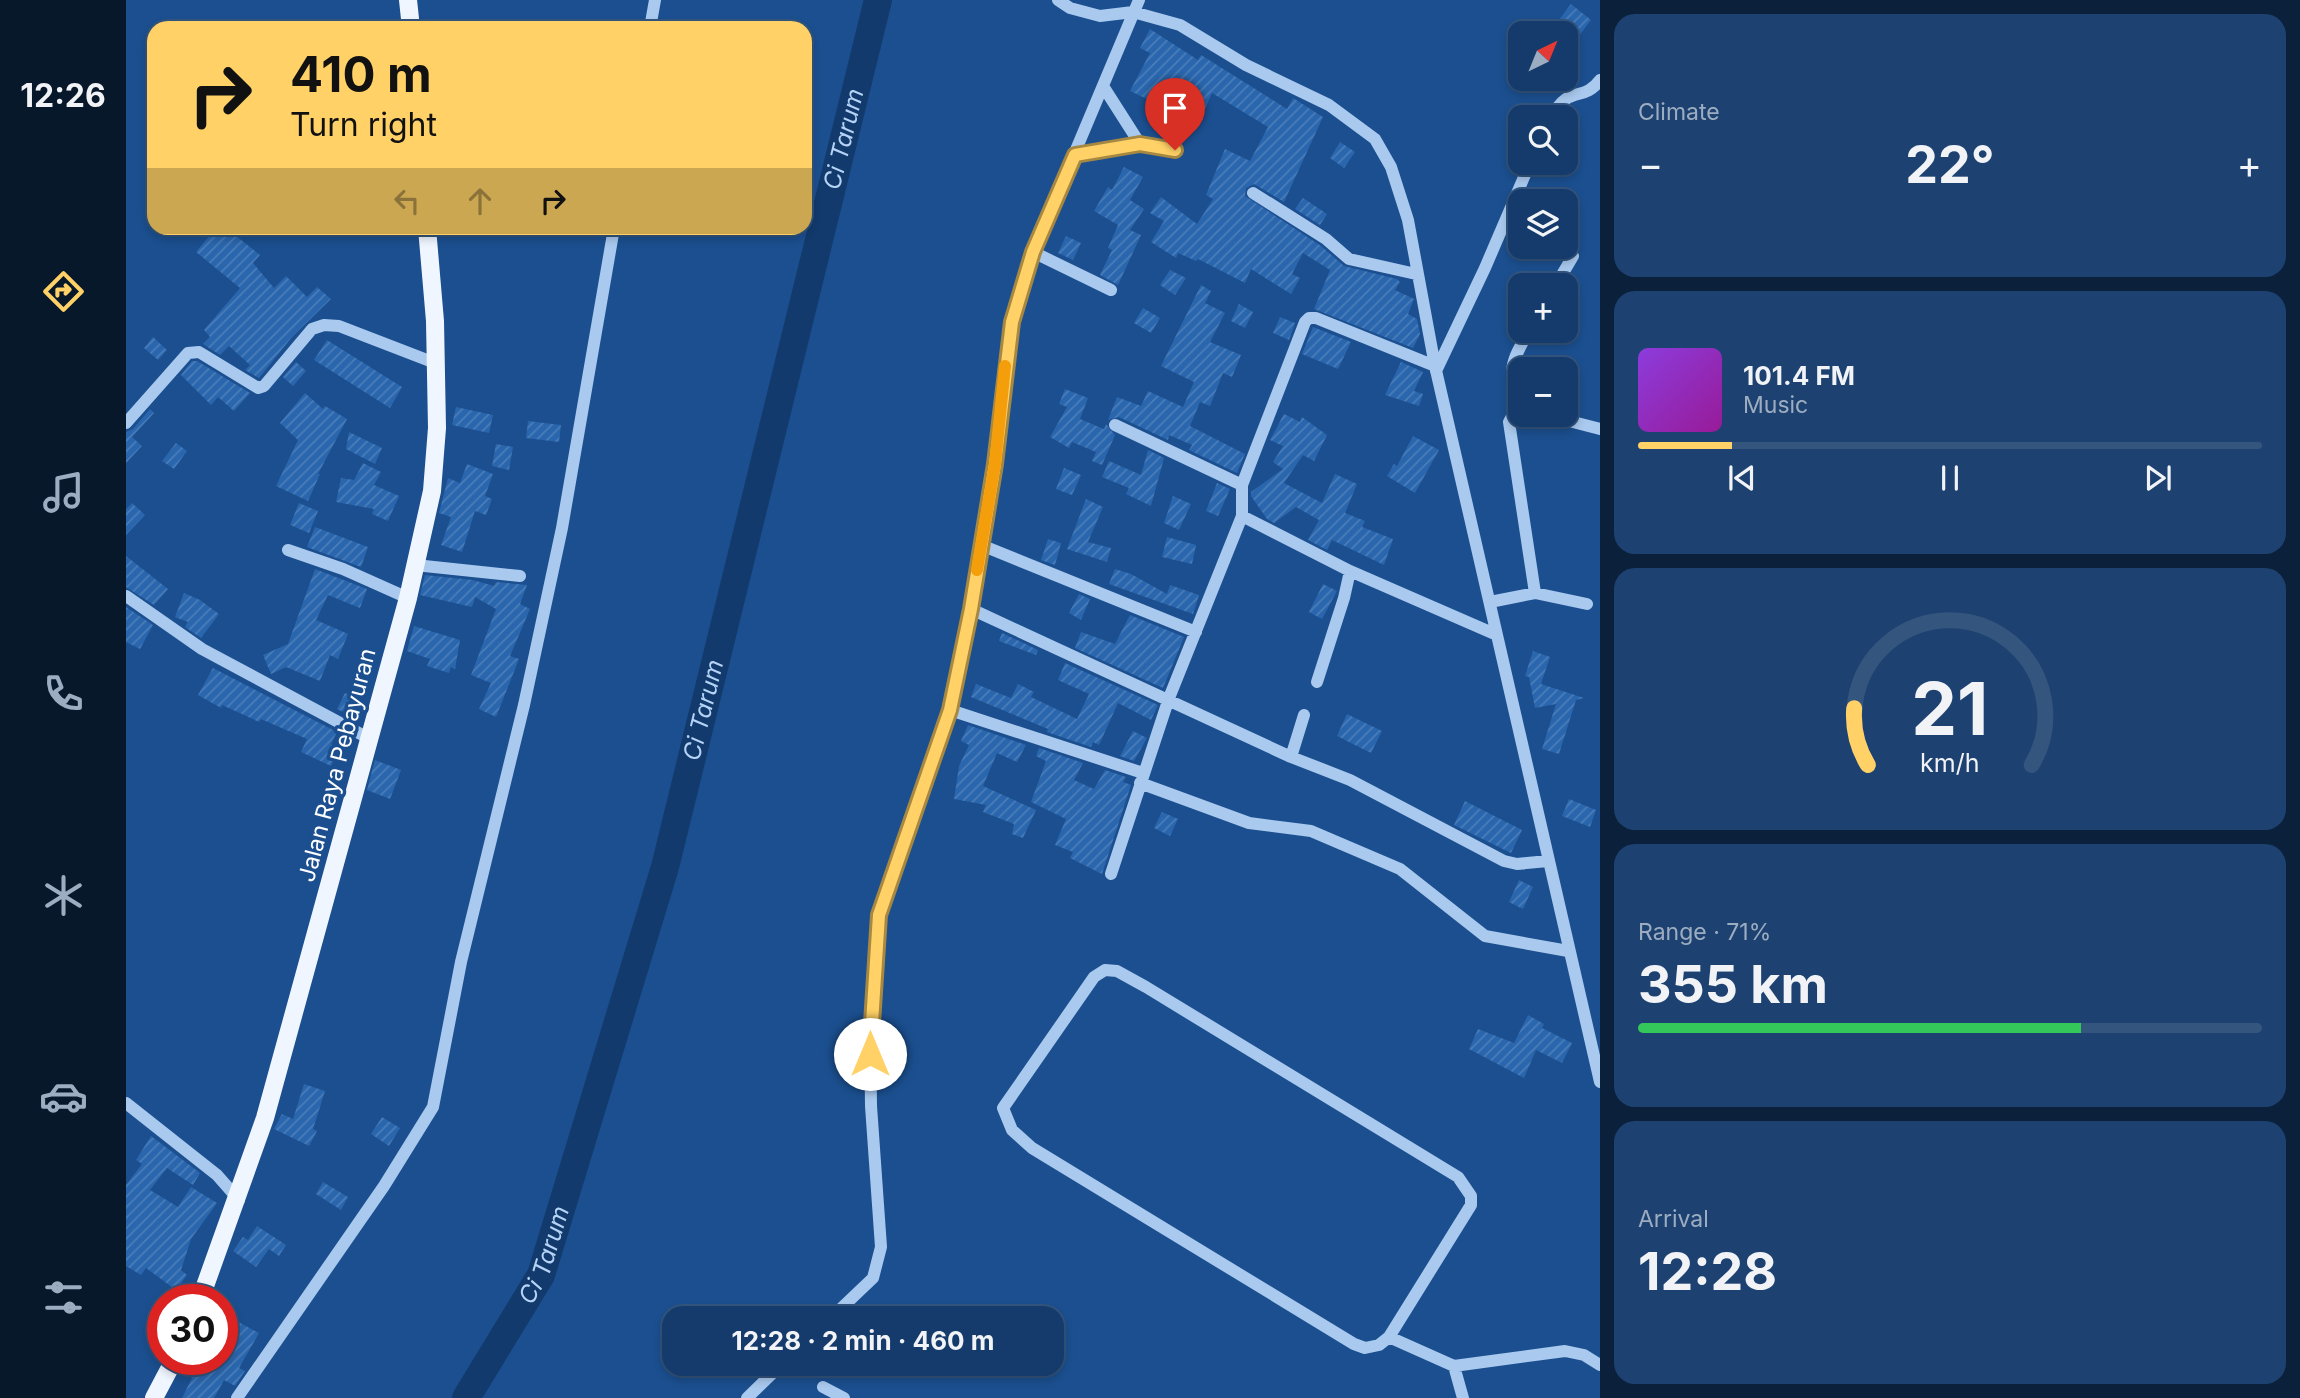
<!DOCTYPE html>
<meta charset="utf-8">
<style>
:root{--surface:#143b6b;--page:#1d4271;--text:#f1f3f6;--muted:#9dadc1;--line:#33557e;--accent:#ffd166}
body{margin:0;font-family:Inter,sans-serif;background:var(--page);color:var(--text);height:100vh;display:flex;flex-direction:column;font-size:26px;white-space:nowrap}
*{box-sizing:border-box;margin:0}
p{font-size:23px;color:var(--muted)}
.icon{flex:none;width:38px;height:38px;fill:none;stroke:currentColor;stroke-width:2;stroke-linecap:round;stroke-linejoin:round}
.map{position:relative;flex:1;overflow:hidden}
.sheet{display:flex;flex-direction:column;gap:14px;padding:14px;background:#0b203b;width:700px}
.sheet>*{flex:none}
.top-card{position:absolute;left:21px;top:21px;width:665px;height:214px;border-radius:21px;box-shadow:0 4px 10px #0003,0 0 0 2px var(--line);background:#ffd166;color:#111;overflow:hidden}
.needle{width:46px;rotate:43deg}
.buttons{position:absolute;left:1382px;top:21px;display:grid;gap:14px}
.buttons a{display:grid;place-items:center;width:70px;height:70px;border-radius:14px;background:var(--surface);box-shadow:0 4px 10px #0003,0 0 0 2px var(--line);font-size:35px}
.speed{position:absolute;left:21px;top:1284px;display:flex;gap:14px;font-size:35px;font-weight:700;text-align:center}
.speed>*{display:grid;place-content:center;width:91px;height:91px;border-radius:50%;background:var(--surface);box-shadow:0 4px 10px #0003,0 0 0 2px var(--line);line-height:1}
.speed .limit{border:10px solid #d22;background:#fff;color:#111}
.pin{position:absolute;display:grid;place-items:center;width:60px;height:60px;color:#fff;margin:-72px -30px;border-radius:50% 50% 50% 0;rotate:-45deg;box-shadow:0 0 7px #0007}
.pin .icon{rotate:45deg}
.me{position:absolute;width:77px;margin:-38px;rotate:0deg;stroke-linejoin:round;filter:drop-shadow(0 0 5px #0008)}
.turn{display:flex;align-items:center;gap:24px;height:147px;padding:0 28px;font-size:32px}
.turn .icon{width:91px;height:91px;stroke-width:2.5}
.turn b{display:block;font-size:49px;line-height:60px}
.lanes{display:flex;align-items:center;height:66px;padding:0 28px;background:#0003;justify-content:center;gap:35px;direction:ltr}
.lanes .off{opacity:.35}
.big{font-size:52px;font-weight:700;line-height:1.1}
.sheet .card{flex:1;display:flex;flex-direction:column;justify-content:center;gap:10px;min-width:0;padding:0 24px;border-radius:21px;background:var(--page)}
.sheet .dial{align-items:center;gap:0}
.dial svg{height:182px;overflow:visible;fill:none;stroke:var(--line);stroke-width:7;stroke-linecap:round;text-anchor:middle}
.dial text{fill:var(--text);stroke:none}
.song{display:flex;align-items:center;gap:21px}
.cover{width:84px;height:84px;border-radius:10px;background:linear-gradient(135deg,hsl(270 70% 55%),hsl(300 70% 35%))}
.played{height:7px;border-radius:4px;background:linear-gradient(90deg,var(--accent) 15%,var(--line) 15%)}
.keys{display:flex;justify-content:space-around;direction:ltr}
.heat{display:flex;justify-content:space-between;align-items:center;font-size:38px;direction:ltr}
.charge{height:10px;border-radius:5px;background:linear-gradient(90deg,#34c759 71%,var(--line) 0)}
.trip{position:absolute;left:536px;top:1306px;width:402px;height:70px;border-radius:21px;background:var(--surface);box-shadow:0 4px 10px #0003,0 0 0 2px var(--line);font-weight:700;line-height:70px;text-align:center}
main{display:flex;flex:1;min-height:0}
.tabs{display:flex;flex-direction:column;width:126px;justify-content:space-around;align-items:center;background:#08182b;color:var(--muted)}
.tabs .icon{width:49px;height:49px}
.tabs .current{color:var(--accent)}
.tabs b{font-size:32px;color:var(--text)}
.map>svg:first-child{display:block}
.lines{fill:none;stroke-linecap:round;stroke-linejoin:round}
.river{stroke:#123a6d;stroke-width:28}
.building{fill:url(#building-hatch)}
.minor{stroke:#a9c9ee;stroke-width:12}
.major{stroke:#f0f6ff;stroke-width:18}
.route-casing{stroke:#a68842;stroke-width:18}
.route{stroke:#ffd166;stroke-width:12}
.slow{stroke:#f59e0b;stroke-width:12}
.labels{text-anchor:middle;stroke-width:7;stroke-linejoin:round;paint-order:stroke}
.street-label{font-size:23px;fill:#fff;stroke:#1b4f8f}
.water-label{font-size:24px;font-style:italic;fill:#b5d3f5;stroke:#1b4f8f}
</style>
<main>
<nav class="tabs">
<b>12:26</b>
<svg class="icon current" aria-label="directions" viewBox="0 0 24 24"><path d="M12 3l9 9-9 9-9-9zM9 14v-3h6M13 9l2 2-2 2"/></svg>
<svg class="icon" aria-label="music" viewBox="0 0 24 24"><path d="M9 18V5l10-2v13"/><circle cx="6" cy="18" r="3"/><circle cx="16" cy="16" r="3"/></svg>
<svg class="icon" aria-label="phone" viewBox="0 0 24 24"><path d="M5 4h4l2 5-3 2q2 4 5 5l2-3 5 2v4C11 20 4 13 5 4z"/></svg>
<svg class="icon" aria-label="climate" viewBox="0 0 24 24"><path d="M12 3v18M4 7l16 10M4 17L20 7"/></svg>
<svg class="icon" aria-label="car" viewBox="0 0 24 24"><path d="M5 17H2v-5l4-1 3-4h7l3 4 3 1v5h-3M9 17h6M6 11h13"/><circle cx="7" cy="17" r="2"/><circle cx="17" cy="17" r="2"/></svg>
<svg class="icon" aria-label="filters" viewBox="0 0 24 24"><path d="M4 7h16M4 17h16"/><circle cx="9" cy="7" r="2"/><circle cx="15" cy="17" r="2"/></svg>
</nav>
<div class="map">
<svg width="1474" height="1398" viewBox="0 0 1474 1398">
<defs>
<pattern id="building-hatch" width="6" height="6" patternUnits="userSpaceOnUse" patternTransform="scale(1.75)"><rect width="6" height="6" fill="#2a66ad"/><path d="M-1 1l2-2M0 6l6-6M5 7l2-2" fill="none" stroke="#4a7db9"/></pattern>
</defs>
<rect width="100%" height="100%" fill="#1b4f8f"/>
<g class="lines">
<path class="river" id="s1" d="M340,1398L415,1275L539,867L752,0"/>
</g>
<path class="building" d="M1445,4L1465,20L1450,40L1430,24Z
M1024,29L1072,60L1075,55L1161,109L1167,98L1197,117L1158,202L1128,184L1120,188L1119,196L1195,246L1218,266L1271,279L1274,282L1269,290L1288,299L1282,314L1291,319L1294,334L1287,348L1188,309L1204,270L1177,253L1166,274L1174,278L1165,294L1125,269L1119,283L1072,259L1070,261L1052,253L1050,258L1025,242L1038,221L1024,213L1035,197L1071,224L1087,199L1080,195L1099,149L1124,161L1142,127L1086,93L1072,124L1066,121L1054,142L1040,139L1053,114L1004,91L1024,53L1014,48Z
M1214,142L1229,152L1218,168L1204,158Z
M998,167L1017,177L1004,200L1018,209L1004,230L1015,235L992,285L974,275L986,250L982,248L992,225L968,211L982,187L986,190Z
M1177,198L1201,214L1194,225L1169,209Z
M90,228H100L134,255L127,263L148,288L160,276L181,297L191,287L205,299L166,337L133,378L119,370L124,365L103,346L94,355L77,344L84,337L78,330L114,288L70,252Z
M940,236L955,243L947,260L932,253Z
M1044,270L1060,278L1049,295L1034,285Z
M1075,285L1085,291L1079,303L1099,313L1084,342L1115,355L1106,377L1097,373L1084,406L1074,402L1064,426L1119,454L1111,473L1063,450L1066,445L1043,435L1042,440L993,417L982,420L991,397L1015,406L1022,391L1057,407L1068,382L1035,366Z
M1113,304L1127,312L1119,328L1105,321Z
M1017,308L1034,318L1025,333L1008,323Z
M1154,317L1169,323L1163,340L1147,333Z
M1187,327L1225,342L1212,369L1176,354Z
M27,337L41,350L32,360L18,348Z
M201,340L276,387L264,408L188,360Z
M66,361H71L124,393L108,411L92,397L85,405L55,375Z
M170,362L180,371L167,386L157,377Z
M1275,362L1297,372L1288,391L1297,394L1293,406L1259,395Z
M939,389L962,398L954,419L978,429L980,424L989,435L976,465L966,461L970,452L946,442L943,448L924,437L941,407L933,404Z
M179,393L197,409L199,406L221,419L192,474H194L182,501L150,486L172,440L154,423Z
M330,407L367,415L363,433L326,425Z
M24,409L28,413L6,437L16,446L0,463V432L7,429Z
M1158,414L1174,422L1176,417L1201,435L1188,461L1177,455L1158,483L1196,503L1209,474L1231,484L1219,513L1239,521L1236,527L1267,539L1258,565L1206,540L1201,550L1182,540L1193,520L1170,507L1148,523L1141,519L1125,496V492L1157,469L1147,462L1157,446L1144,440Z
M402,421L435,425L433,442L400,438Z
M223,432L256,448L249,464L220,449Z
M1287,436L1313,450L1289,493L1261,476L1268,464L1271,466Z
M50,443L61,451L48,469L36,461Z
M370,444L387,447L383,470L366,466Z
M1022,450L1038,458L1025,506L1000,494L1003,488L976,477L983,461L1015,475Z
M237,463L255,472L248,485L273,496L262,521L246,514L248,509L210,502L215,478L228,480Z
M341,464L367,474L359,496L366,499L360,515L349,511L336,552L315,545L325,517L313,513L322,478L334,483Z
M938,468L955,475L946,495L930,489Z
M1091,483L1104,489L1092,516L1080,511Z
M1047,496L1065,504L1053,530L1038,523Z
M960,499L977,507L962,542L985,548L981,562L941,549Z
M6,503L19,515L0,535V509Z
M173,503L192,511L183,533L164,525Z
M189,527L242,547L235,567L181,547Z
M1041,537L1070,545L1066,564L1036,557Z
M922,539L935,543L929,565L915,560Z
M0,556L42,589L28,605L0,587Z
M189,569L241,589L234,608L202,595L190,620L222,634L212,659L204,655L194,681L160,667L145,674L137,655L162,644Z
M989,569L1005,574L1041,594L1044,585L1073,595L1067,614L983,584Z
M299,575L347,580L368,586L370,582L401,585L394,604L404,609L384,656L393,659L370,717L353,709L365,683L345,675L370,609L349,597L346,607L294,595Z
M1197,584L1211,591L1196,619L1183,612Z
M58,593L74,600L93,614L75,638L59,627L62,622L49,617Z
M953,594L964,599L955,620L943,613Z
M0,607L27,625L14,649L0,642Z
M1004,615L1058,637L1037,688L949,648L955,632L989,644Z
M288,626L334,640L329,669L325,667L323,673L301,666L304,659L281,651Z
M876,633L912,650L910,655L873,641Z
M1407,651L1424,657L1415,684L1458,698L1450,700L1433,754L1416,749L1430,704L1409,708L1403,677L1399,676Z
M939,663L1032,705L1025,720L992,703L973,745L967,742L965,747L921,732L922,729L845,697L850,684L885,698L892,684L908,692L905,697L951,719L963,694L932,680Z
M87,668L211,732L205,744L213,748L205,766L175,752L181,739L135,719L133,722L96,705L95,708L72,695Z
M219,693L237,702L229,718L211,709Z
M1221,714L1256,731L1245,753L1211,736Z
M842,725L900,745L891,762L871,753L857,786L910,810L897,838L886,834L888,824L857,812L860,805L828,799L833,766L843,745L835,741Z
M1007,731L1021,738L1008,761L994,756Z
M913,748L957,763L948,780L968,789L979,770L1000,777L997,782L1005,785L976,874L944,858L947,852L929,845L940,819L905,802L920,761L910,756Z
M249,760L275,770L264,799L241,790Z
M1443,799L1470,810L1464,827L1436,816Z
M1339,801L1396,830L1385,853L1328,825Z
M1036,812L1052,819L1044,836L1028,828Z
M1393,880L1407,887L1397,909L1383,902Z
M1402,1015L1418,1024L1416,1028L1446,1043L1436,1063L1410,1050L1398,1078L1343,1049L1352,1029L1388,1043Z
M178,1084L199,1091L187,1129L191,1131L183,1146L148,1129L156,1114L167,1119Z
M256,1117L274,1128L263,1146L245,1134Z
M25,1136L74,1173L67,1185L41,1168L24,1190L52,1207L65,1187L91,1203L65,1239L55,1270L61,1275L50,1290L20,1268L15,1275L0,1266V1185L16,1164L10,1160Z
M197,1182L222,1197L215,1210L190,1194Z
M131,1226L160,1245L153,1256L143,1249L130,1267L107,1251L117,1237L122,1240Z
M96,1313L133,1333L113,1368L119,1371L109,1386L98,1380L88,1398H56L66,1378L59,1374L68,1360H96Z"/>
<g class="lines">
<path class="minor" d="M932,0L944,8L974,16L1007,12L1054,25L1120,65L1203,105L1249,139L1265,167L1282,220L1309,366L1474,1082
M524,28L529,0
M977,86L1014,144
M1426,117C1442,84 1457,103 1474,80
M949,155L1014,144L1050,150
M1127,193L1200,239L1223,259L1290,274
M907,252L985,290
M1430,285L1447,256
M1310,371L1359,268L1404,163
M1391,407L1383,422L1409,593
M1391,407C1383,369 1383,365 1403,331
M1420,415L1474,429
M0,423L62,353L73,352L132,388L138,386L186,329L198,325L213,326L309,363
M989,425L1116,485
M1116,516L1224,571L1371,635
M855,545L1070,632
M162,550L217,569L282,598
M289,565L394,576
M0,596L76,649L244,739
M1364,602L1409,593L1461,604
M845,609L1165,757L1224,780L1378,861L1391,864L1422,861
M1191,682L1218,598L1224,571
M824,710L1017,773
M1165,757L1178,715
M1014,783L1123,823L1185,831L1274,869L1359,936L1442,951
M985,874L1043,698L1116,516V485L1179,322L1183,318H1190L1309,366
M0,1103L91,1175L113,1200
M705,1318L747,1278L755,1247L745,1106L744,1029L753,915L824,710L845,609L869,464L886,322L907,252L1013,0
M1263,1337L1345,1205V1196L1332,1177L1020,987L991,971L979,970L968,977L877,1108L886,1130L906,1148L1228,1344L1239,1348L1253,1345L1263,1337L1328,1366L1439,1351L1458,1355L1474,1365
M1328,1366L1337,1398
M697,1387L718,1398
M111,1398L258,1186L307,1107L335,962L398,705L436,528L488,228
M621,1398L657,1363"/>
<path class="major" d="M282,0L285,28
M74,1300L139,1118L282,598L306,491L311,428L309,321L301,228
M28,1398L48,1360"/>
</g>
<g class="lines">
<g class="route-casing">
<path id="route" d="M744,1054L753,915L824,710L845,609L869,464L886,322L907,252L949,155L1014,144L1049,150"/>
</g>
<use href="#route" class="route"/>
<path class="slow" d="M851,570L869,464L879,366"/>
</g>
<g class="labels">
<g class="street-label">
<text transform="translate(211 765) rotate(-75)" y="8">Jalan Raya Pebayuran</text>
</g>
<g class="water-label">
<text dy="8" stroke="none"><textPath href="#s1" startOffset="1320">Ci Tarum</textPath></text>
<text dy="8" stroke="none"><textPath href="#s1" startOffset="732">Ci Tarum</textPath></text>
<text dy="8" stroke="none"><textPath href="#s1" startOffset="164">Ci Tarum</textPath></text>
</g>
</g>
</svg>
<div class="buttons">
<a><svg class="needle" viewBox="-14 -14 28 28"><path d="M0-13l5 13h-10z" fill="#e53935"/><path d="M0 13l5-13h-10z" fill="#9dadc1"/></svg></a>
<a><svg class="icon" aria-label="search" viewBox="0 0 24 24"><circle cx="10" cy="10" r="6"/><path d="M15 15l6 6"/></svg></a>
<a><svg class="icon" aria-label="layers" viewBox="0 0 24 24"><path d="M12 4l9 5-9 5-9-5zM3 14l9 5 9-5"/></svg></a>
<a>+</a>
<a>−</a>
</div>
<div class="speed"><div class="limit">30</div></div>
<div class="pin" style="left:1049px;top:150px;background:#d93025"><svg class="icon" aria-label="arrive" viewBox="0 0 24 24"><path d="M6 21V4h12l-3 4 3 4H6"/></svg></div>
<svg class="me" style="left:744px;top:1054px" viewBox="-20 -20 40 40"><circle r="19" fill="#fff"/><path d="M0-13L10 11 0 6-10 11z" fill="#ffd166"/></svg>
<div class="trip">12:28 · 2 min · 460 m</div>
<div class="top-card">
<div class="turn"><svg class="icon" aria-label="right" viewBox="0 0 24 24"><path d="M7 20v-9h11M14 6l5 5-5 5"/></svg><div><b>410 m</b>Turn right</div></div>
<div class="lanes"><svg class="icon off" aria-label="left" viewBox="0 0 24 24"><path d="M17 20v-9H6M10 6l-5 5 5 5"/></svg><svg class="icon off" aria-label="ahead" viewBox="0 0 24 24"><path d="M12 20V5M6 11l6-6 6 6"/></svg><svg class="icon" aria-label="right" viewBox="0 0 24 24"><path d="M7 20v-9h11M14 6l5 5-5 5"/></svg></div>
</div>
</div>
<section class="sheet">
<div class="card"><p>Climate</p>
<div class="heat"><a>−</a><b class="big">22°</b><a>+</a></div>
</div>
<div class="card">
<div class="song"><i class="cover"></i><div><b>101.4 FM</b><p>Music</p></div></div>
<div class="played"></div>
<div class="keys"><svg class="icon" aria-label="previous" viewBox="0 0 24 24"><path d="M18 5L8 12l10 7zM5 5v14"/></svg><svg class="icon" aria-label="pause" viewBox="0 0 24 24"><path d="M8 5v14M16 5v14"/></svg><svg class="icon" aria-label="next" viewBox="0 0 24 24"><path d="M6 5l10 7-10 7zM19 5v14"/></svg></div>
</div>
<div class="card dial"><svg viewBox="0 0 100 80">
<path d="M14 69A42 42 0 1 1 86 69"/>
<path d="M14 69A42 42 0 0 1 8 44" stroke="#ffd166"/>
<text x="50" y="56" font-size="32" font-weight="700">21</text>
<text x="50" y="72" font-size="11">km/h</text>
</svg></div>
<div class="card"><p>Range · 71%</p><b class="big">355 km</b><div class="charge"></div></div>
<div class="card"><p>Arrival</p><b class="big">12:28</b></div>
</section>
</main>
